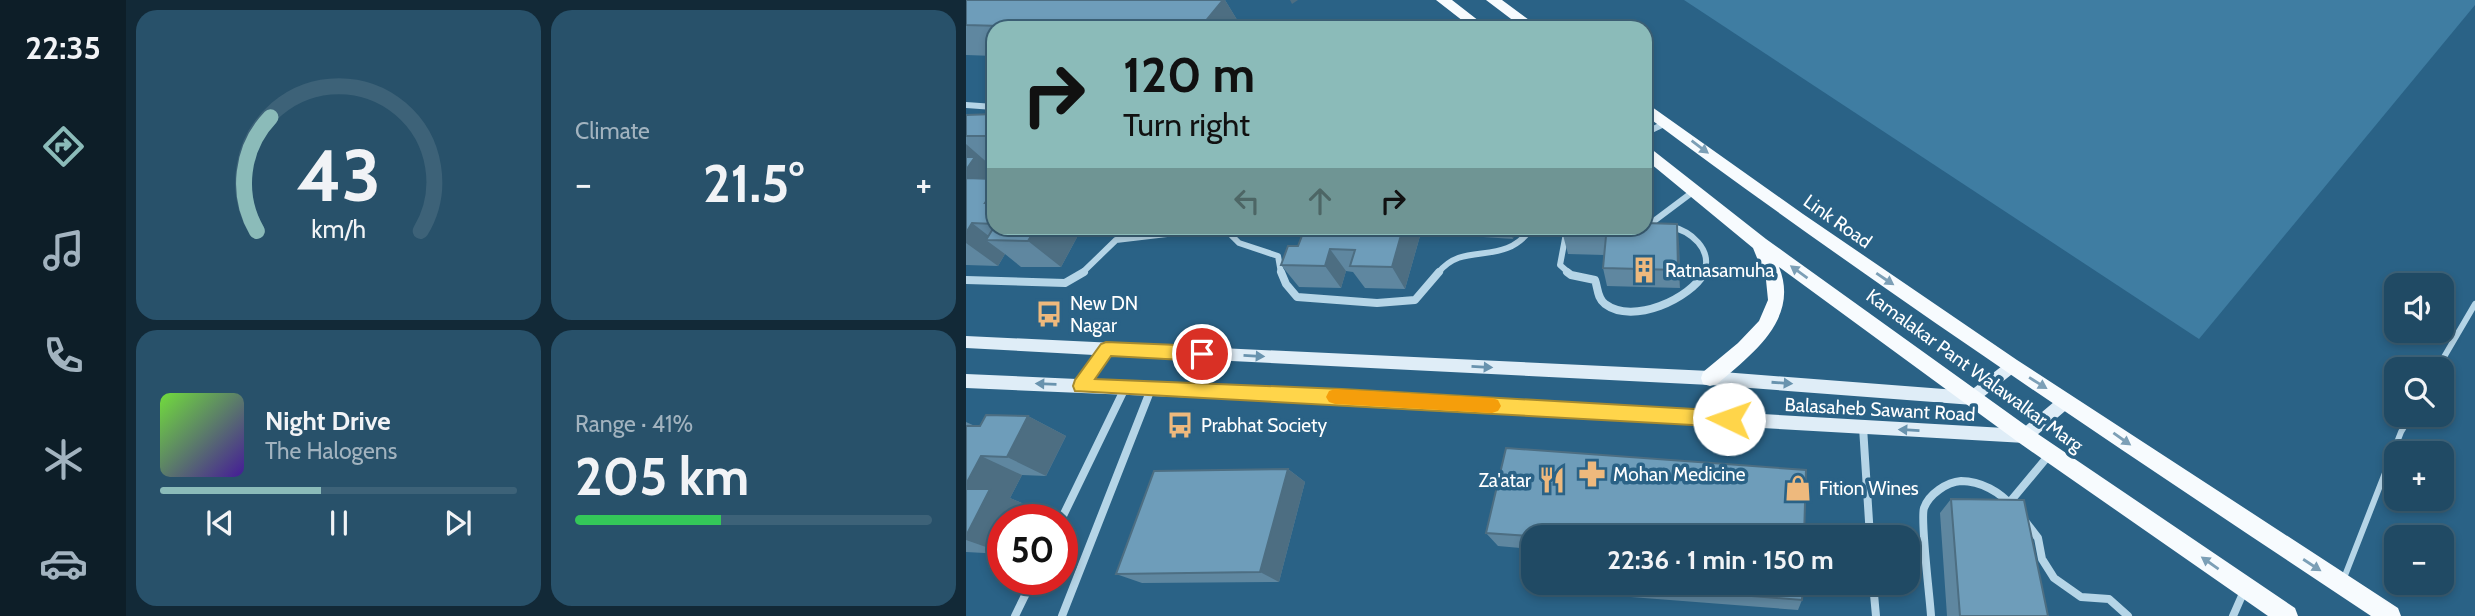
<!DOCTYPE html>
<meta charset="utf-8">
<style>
:root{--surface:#204a64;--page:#28516a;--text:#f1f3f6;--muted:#a2b3bf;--line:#3d6278;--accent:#8bbbb9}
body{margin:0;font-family:Cabin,sans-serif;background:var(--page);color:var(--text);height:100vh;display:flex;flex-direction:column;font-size:26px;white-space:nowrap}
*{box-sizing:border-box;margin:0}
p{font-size:23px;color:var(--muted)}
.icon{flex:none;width:38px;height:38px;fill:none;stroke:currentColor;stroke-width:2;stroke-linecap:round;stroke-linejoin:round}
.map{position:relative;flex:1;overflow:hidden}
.drawer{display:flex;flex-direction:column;gap:10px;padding:10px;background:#122937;width:840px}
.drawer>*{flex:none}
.guide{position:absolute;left:21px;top:21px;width:665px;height:214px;border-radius:21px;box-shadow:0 4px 10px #0003,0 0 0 2px var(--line);background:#8bbbb9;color:#111;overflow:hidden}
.controls{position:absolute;left:1418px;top:273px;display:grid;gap:14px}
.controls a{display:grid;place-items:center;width:70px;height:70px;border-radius:14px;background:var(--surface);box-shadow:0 4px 10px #0003,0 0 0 2px var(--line);font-size:35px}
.speed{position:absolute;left:21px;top:504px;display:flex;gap:14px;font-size:35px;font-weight:700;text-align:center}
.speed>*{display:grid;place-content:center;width:91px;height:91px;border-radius:50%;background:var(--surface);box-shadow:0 4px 10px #0003,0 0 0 2px var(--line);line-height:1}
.speed .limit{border:10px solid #d22;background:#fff;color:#111}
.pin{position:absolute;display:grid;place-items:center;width:60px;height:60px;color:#fff;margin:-30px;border:4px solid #fff;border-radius:50%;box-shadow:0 2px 7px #0007}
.me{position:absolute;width:77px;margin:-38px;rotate:273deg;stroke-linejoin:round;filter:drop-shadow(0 0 5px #0008)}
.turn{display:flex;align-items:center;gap:24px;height:147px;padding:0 21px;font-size:32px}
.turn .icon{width:91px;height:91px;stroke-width:2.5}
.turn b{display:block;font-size:49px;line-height:60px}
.lanes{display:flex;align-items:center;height:66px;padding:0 21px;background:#0003;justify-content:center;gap:35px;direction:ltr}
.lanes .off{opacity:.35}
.big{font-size:52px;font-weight:700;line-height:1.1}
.drawer .tile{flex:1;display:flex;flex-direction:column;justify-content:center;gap:10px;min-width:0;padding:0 24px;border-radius:21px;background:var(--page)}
.drawer .dial{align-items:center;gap:0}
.dial svg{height:182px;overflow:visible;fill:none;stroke:var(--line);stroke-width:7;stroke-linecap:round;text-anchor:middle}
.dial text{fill:var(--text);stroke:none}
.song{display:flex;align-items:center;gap:21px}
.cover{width:84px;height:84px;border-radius:10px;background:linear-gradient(135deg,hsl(100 70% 55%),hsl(260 70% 35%))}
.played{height:7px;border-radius:4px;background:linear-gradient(90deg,var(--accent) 45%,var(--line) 45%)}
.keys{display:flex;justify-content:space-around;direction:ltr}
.heat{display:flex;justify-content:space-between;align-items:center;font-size:38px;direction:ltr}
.charge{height:10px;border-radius:5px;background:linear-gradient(90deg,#34c759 41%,var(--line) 0)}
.drawer .tiles{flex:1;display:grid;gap:10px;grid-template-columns:repeat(2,1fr)}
.trip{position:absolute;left:555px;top:525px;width:399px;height:70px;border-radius:21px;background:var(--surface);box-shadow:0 4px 10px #0003,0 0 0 2px var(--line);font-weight:700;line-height:70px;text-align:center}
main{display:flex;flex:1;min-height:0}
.tabs{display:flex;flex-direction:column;width:126px;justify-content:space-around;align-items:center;background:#0d1e28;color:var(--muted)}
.tabs .icon{width:49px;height:49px}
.tabs .current{color:var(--accent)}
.tabs b{font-size:32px;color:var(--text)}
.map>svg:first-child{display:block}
.green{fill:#3f7da2}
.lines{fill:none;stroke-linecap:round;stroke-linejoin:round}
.service{stroke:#b5d5e7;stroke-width:6}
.minor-far1{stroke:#b5d5e7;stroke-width:6}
.minor{stroke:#b5d5e7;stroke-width:8}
.secondary{fill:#dfedf7;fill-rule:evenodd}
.primary{fill:#f7fbfe;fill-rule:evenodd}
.wall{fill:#5f87a0}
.shaded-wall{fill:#4d6e82}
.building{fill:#6e9dba;stroke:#4d6e82;stroke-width:2}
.oneway{fill:#7c9fb6}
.oneway2{fill:#6993ae}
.route{fill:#ffd54a;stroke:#a68a30;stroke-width:2}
.slow{fill:#f59e0b}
.labels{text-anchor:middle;stroke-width:7;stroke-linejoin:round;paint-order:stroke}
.street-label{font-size:19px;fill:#fff;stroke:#2a6286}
.poi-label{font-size:19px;fill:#fff;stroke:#2a6286;text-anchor:start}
</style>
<main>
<nav class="tabs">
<b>22:35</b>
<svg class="icon current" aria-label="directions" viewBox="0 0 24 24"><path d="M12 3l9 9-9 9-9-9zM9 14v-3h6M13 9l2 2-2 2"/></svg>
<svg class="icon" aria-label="music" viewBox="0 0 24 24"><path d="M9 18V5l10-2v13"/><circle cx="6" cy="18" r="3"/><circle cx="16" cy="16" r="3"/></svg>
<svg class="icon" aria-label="phone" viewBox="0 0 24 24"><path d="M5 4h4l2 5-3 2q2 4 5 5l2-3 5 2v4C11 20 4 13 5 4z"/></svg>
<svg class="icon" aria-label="climate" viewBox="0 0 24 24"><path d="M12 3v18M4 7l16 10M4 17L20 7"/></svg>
<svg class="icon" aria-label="car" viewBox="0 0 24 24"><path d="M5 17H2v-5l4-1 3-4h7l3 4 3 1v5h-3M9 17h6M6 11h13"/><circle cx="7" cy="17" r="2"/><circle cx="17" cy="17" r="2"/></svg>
</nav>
<section class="drawer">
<div class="tiles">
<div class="tile dial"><svg viewBox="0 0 100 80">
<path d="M14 69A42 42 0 1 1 86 69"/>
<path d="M14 69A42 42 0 0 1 20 19" stroke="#8bbbb9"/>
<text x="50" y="56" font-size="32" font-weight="700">43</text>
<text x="50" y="72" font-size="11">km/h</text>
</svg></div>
<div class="tile"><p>Climate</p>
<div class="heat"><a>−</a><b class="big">21.5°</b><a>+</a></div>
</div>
<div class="tile">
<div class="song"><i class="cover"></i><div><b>Night Drive</b><p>The Halogens</p></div></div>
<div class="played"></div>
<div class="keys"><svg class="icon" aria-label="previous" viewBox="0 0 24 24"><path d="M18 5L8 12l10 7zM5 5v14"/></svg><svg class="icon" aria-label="pause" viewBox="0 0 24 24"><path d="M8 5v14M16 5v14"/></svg><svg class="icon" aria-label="next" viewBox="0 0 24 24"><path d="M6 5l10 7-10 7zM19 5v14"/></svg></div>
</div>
<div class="tile"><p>Range · 41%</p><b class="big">205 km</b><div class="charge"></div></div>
</div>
</section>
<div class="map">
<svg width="1509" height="616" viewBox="0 0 1509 616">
<rect width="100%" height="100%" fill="#2a6286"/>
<path class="green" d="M718,0H1509V5L1233,339Z"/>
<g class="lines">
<path class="service" d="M1471,369L1509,304
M1378,578L1435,432L1445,415"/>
<path class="minor-far1" d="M0,105L28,107
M679,133L700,123
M684,224L728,191
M703,226C725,231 747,249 738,273
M258,228L273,243L312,256L315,273
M601,228L594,265L603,273
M116,273L150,240L201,234L214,228
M472,273C499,239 536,269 566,228"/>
<path class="minor" d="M315,272L320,284L331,297L411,303L449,300L473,272
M601,272L605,275L629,280C632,288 631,298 639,304C667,325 724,299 739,272
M0,280L99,283L118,272
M897,427L904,537
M1043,503L1083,455
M95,520L159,388
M1059,521L1072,538L1076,559L1088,578L1115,597L1143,599L1162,616
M907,583L910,616
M49,616L67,579
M96,616L185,389
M965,616C964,598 954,519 958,508C963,494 981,482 995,481C1015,481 1034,492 1047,507
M1267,616L1278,591"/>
<path class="secondary" d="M0,336L744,371L1004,391L1045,359L1050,361L1052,366L1050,371L1007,405L744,385L144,355L128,380L376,390L1056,429L1095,396L1100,394L1105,396L1107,401L1105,406L1064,441L1059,443L376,404L0,388V374L111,379L128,355L0,348Z"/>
<path class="primary" d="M470,0H486L522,28H506Z
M520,0H536L574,28H557Z
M679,102L837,214L1051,360L1432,608L1435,616H1405C1160,453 915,291 679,115Z
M679,144L800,239L1066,430L1329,608L1332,616H1302L1052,442L813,267C834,319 786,354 751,384L744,386L737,384L735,378L737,372L772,343L793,321L802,300L800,280L787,248L679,159Z"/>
</g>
<path class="wall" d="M0,0H259L276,28H28V56L0,55Z
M28,114V165H24L22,168L28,173V228H116L95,267H55L39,254L32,266L0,265V115Z
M324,228H395L394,229H396V228H549L547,239L517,237L514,229L487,228L485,237L454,236L439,289L399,288L387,272L380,271L375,288L333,287L315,265L332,246L338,229H325Z
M598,228L713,243L714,288L641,286L637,268L638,255L602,254L597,235Z
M62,416L100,436L80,476L56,475L44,498L65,507L58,520H37V554L0,552V422L9,426H14Z
M322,469L339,482L313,582L176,583L150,574Z
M985,499L1082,616H981L974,513Z
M520,533L838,537H567V549L532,546Z
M619,583L836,600L832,610L626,594Z"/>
<path class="shaded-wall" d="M257,0H259L276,28H234Z
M324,0H332L326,4Z
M28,127V142L22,136Z
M0,144L24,165L22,168L28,173V210L19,203L0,183Z
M6,223L28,240H20L39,254L32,266L0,243V233Z
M711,224L713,243L714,288L712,270Z
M70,228H116L95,267L62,241Z
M372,228H395L388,250L372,229Z
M437,228H449L454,236L439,289L426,267Z
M480,228H487L485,237Z
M542,228H549L547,239Z
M364,249L380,271L375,288L359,266Z
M62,416L100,436L80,476L41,457Z
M15,456L56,475L44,498L65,507L58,520H37V553L0,540V484Z
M322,469L339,482L313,582L294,572Z"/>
<path class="building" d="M0,0H257L234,28H107L0,25Z
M28,114V127L22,136H0V115Z
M0,157H9L0,170Z
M0,178L28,179V189L19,203H28V224L6,223L0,233Z
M679,223L711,224L712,270L637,268L640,236L597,235L598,228H679Z
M28,227V228H70L62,241L20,240Z
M339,228L396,229V228H437L426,267L384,266L389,250L364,249L359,266L315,265L322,246H332Z
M20,415L62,416L41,457L15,456L0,484V426H14Z
M540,448L840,470L838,537H578L520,533Z
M322,469L294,572L150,574L188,471Z
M0,489H24L0,536Z
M985,499L1058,500L1082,616H994Z
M619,583H837L836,600Z"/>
<defs><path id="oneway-solid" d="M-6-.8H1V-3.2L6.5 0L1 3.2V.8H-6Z" transform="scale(1.75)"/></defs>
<g class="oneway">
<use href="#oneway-solid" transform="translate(734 147) rotate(37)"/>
<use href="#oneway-solid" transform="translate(833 272) rotate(-144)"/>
<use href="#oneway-solid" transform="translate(919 279) rotate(34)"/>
<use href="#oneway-solid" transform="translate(1072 383) rotate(32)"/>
<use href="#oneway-solid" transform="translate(1156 439) rotate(35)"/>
<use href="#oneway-solid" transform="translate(1244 563) rotate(-145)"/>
<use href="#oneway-solid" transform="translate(1346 565) rotate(33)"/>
</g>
<g class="oneway2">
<use href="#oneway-solid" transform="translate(288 356) rotate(3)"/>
<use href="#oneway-solid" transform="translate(516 367) rotate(3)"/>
<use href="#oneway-solid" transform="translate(816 383) rotate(4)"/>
<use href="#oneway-solid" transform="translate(80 384) rotate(-178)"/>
<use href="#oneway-solid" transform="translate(943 430) rotate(-177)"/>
</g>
<path class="route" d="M140,342L236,346L242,348L244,354L242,359L236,361L145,356L129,379L376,389L763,411L769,414L771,419L769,425L763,427L109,391L107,386L109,380L135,344Z"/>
<path class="slow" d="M369,389L526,398L532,400L535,406L532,411L526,413L369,404L363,402L360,397L363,391Z"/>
<defs>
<g id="building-bare" transform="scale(2.1)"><path d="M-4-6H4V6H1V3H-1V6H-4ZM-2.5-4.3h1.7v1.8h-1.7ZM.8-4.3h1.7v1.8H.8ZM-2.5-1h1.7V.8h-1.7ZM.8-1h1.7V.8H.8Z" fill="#eeb97d" stroke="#2a6286" stroke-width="2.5" paint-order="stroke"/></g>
<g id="bus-bare" transform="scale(2.1)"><path d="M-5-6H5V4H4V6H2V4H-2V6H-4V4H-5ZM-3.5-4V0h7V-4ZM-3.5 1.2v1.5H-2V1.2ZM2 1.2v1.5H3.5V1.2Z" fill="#eeb97d" stroke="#2a6286" stroke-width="2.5" paint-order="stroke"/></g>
<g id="pharmacy-bare" transform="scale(2.1)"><path d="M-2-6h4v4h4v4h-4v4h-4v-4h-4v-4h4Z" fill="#eeb97d" stroke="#2a6286" stroke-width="2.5" paint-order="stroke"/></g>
<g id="restaurant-bare" transform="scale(2.1)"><path d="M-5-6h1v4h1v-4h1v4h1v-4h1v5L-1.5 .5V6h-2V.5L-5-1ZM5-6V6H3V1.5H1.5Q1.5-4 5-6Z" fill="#eeb97d" stroke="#2a6286" stroke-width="2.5" paint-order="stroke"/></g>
<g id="shop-bare" transform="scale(2.1)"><path d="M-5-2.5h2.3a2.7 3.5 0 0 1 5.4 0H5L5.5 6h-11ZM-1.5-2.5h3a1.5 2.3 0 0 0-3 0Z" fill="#eeb97d" stroke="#2a6286" stroke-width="2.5" paint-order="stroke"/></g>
</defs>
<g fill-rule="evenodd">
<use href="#building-bare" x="678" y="270"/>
<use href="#bus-bare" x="83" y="314"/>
<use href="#bus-bare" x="214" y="425"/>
<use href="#pharmacy-bare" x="626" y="474"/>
<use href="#restaurant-bare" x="586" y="480"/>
<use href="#shop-bare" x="832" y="488"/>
</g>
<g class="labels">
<g class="street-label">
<text transform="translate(872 221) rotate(35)" y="7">Link Road</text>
<text transform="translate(1009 370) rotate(36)" y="7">Kamalakar Pant Walawalkar Marg</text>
<text transform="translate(914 409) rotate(3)" y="7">Balasaheb Sawant Road</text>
</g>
<g class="poi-label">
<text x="699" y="277">Ratnasamuha</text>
<text x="104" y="310">New DN<tspan x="104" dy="22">Nagar</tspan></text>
<text x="235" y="432">Prabhat Society</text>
<text x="647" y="481">Mohan Medicine</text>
<text x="565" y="487" text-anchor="end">Za'atar</text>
<text x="853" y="495">Fition Wines</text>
</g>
</g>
</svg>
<div class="controls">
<a><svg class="icon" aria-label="sound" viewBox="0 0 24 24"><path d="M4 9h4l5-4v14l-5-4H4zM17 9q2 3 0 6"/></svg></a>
<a><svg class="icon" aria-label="search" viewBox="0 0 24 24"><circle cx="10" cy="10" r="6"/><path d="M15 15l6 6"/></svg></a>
<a>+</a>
<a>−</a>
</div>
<div class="speed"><div class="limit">50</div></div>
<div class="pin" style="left:236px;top:354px;background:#d93025"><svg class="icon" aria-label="arrive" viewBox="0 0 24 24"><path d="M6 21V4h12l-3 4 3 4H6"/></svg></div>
<svg class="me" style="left:763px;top:419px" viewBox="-20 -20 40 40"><circle r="19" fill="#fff"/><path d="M0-13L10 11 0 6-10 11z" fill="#ffd54a"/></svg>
<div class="trip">22:36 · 1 min · 150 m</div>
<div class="guide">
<div class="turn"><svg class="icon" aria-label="right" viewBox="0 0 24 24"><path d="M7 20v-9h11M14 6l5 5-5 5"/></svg><div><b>120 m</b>Turn right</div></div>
<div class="lanes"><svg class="icon off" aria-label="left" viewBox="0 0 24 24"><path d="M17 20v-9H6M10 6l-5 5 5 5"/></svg><svg class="icon off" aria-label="ahead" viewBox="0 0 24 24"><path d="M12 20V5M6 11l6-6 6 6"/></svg><svg class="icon" aria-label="right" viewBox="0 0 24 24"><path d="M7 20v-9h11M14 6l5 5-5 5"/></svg></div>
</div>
</div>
</main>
